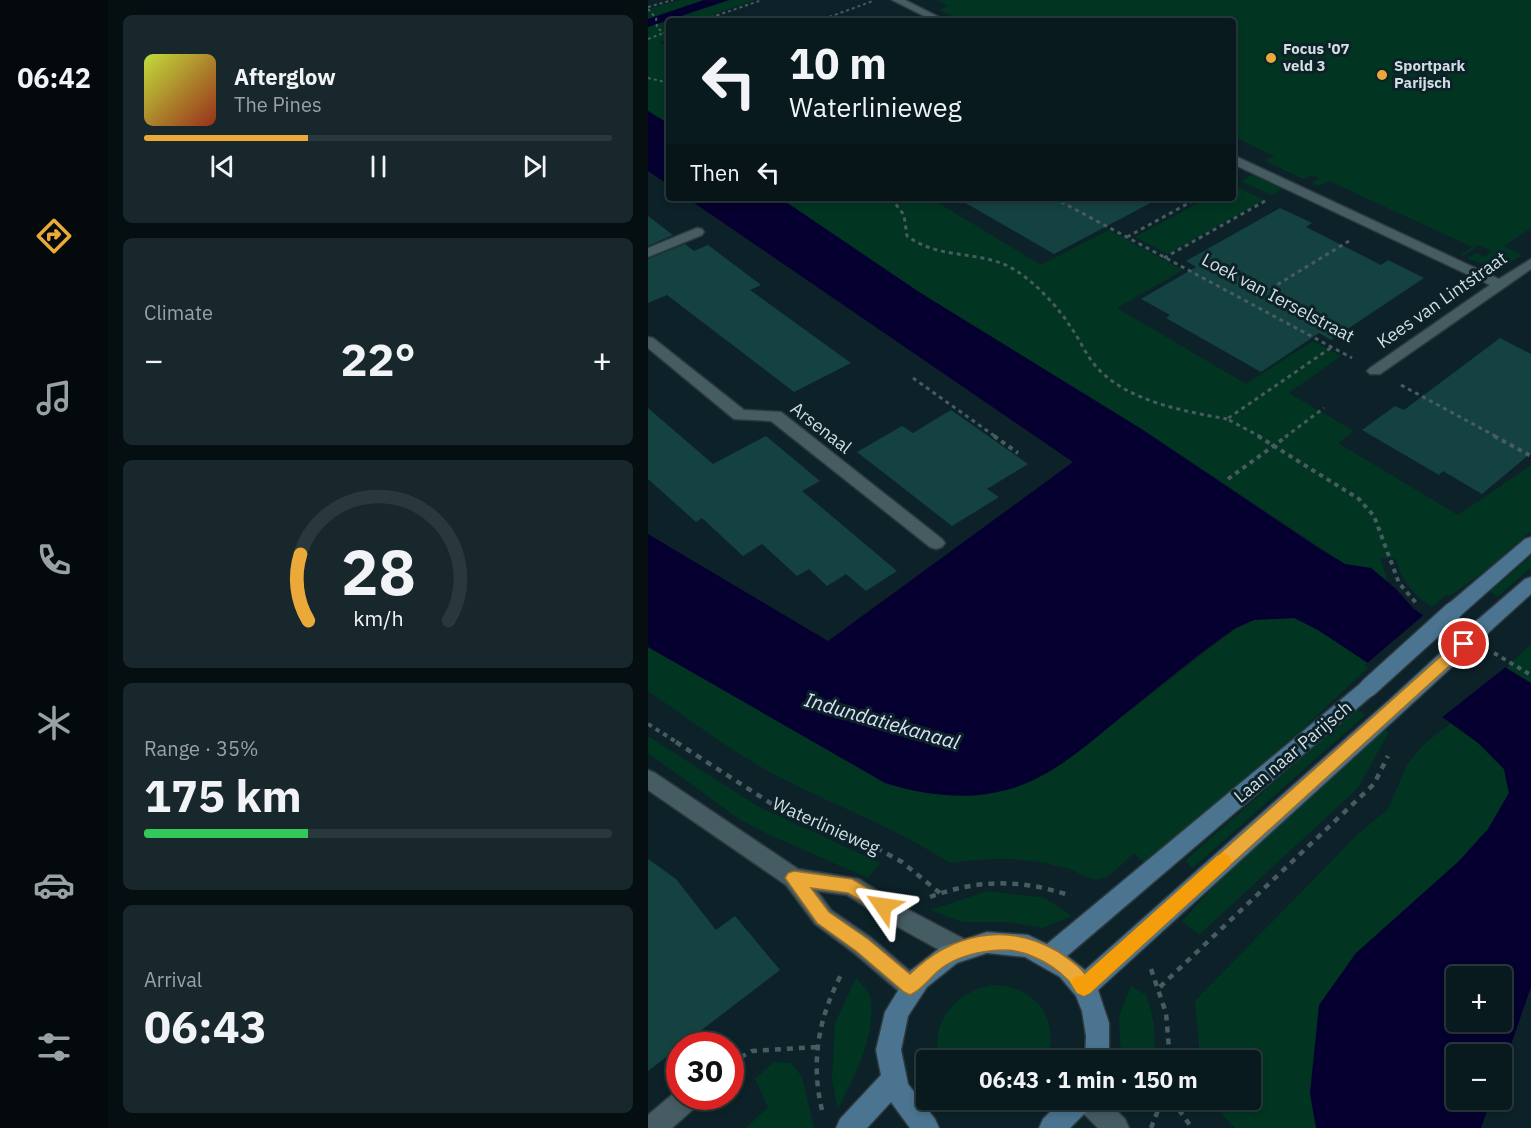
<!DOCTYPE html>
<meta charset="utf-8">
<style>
:root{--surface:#091a1e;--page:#17272b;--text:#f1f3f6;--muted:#99a1a4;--line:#29383c;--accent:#eba93a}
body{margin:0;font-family:"IBM Plex Sans",sans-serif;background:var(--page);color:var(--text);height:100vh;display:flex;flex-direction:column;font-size:22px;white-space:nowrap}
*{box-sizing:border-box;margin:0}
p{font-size:20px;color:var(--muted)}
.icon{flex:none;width:33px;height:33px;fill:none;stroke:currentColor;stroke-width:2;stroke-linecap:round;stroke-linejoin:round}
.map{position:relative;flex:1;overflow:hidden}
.panel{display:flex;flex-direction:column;gap:15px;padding:15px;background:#050e10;width:540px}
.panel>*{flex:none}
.banner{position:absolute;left:18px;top:18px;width:570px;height:183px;border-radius:6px;box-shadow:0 3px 9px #0003,0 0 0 2px var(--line);background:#091a1e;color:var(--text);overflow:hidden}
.tools{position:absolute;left:798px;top:966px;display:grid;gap:12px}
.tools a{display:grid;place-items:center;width:66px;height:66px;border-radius:6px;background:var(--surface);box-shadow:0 3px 9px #0003,0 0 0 2px var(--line);font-size:30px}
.speed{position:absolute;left:18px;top:1032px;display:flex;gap:12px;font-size:30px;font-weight:700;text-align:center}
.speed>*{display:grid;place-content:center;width:78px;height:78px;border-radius:50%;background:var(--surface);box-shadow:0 3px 9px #0003,0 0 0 2px var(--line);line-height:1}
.speed .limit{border:9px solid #d22;background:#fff;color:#111}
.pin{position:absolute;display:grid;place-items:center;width:51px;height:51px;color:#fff;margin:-26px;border:3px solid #fff;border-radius:50%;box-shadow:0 2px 6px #0007}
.me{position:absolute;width:66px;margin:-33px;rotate:302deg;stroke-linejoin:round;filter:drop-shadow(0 0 4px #0008)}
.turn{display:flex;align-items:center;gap:21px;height:126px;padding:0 24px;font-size:27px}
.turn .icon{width:78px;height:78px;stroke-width:2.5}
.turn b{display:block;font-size:42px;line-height:51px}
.then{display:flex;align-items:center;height:57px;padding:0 24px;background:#0003;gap:12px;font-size:22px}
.big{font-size:45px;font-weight:700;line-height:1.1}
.panel .tile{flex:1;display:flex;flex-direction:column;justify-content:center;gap:9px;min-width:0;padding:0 21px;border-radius:9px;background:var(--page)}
.panel .dial{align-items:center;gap:0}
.dial svg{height:156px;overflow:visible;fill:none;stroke:var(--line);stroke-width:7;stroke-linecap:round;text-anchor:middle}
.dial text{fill:var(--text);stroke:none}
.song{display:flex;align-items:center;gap:18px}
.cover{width:72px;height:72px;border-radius:9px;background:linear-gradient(135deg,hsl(70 70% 55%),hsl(10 70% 35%))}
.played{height:6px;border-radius:3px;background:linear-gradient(90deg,var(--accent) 35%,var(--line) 35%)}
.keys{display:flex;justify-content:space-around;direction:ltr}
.heat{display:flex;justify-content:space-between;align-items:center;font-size:33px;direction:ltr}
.charge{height:9px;border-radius:4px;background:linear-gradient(90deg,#34c759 35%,var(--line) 0)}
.trip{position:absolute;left:268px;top:1050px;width:345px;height:60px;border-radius:6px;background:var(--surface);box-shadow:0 3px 9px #0003,0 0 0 2px var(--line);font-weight:700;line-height:60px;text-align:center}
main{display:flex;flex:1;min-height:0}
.tab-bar{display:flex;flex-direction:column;width:108px;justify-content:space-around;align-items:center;background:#040a0c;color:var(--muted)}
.tab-bar .icon{width:42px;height:42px}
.tab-bar .active{color:var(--accent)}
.tab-bar b{font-size:27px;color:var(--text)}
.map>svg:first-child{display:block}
.green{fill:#013521}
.water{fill:#05002f;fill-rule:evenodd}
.pier{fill:#0c2228}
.building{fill:#144240}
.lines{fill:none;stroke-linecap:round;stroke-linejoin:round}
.street-casing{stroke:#2e393f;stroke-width:3}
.secondary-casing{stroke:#2e393f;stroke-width:3}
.path-far3{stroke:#485b61;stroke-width:2;stroke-dasharray:3 3;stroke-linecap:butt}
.path-far2{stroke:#485b61;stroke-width:3;stroke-dasharray:4 4;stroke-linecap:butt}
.path-far1{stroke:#485b61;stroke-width:4;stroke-dasharray:4.5 4.5;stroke-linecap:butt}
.path{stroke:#485b61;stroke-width:4.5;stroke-dasharray:6 6;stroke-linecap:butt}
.street{fill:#455c63;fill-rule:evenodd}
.secondary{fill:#4a748f;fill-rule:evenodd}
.secondary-bridge-casing{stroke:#2e393f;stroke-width:21;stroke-linecap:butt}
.secondary-bridge{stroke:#4a748f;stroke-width:18}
.route{fill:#eba93a;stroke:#996e26;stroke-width:1.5}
.slow{fill:#f59e0b}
.poi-dot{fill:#eba93a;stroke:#0c2228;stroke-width:2}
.labels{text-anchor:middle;stroke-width:6;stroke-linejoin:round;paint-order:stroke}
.far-poi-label{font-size:15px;font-weight:bold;fill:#d1dee2;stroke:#0c2228;text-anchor:start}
.street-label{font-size:18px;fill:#d1dee2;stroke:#0c2228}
.water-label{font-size:20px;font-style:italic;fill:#dce1f7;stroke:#0c2228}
</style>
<main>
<nav class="tab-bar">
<b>06:42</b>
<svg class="icon active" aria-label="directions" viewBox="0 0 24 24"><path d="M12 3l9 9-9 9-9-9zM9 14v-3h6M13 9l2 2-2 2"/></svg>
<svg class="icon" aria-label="music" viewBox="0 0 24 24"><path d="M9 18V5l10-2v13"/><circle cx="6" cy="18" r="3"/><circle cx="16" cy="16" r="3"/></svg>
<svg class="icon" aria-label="phone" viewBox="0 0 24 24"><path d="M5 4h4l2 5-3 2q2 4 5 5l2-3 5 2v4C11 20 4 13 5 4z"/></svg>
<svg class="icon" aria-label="climate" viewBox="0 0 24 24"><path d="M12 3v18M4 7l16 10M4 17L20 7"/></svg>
<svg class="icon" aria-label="car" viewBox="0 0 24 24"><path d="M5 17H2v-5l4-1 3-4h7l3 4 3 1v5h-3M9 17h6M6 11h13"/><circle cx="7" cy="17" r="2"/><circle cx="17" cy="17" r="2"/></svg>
<svg class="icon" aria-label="filters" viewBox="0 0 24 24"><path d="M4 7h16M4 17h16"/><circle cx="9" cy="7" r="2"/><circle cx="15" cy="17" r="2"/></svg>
</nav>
<section class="panel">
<div class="tile">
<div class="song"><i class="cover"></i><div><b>Afterglow</b><p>The Pines</p></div></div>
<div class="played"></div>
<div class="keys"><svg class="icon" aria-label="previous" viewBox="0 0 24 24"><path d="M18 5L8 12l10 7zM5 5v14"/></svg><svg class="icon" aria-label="pause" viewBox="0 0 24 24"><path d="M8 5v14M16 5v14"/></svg><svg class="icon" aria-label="next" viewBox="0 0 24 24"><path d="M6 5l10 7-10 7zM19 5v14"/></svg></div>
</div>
<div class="tile"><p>Climate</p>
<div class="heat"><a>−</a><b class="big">22°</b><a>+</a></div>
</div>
<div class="tile dial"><svg viewBox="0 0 100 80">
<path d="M14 69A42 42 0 1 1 86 69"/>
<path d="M14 69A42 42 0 0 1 10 35" stroke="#eba93a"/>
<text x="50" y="56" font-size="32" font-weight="700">28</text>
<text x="50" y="72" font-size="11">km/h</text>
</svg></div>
<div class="tile"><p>Range · 35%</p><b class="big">175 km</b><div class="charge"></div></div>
<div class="tile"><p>Arrival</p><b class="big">06:43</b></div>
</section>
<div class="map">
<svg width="883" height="1128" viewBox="0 0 883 1128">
<rect width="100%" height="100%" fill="#0c2228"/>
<path class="green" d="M33,0H56L0,19V9Z
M81,0H108L66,14L75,21H21V39L11,42L21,48V124L0,111V27Z
M289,0H883V228L856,246L874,255C857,269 839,267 819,258L828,253L837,257L844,251L831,245L815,256L812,255L824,247L681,181L670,186L664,183L671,178L663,175L655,179L617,161L626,156L585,136V21H325L306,17L291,10L300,6Z
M604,175L634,189L623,195L593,181Z
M585,185L616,200L519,254L487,237L560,198H585Z
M132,198H293L287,201L393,265L461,230L535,270L469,308L598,384L665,341L693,356L641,393L706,431L690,443L810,515L883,465V531L839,569L802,596L799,594L784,607C765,595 753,580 748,558H732L740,582L723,568L697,564L495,430L271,292Z
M883,556V567L850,597L842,592Z
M647,618L670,630L723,665L657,727L496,863L486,853C477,861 464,876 453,879C442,882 428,870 418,868C376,856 344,858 302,863C249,829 191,807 135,779C88,755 44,721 0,691V647L18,658L438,745L588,628L606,620Z
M883,644V772L842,755L856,769L861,793L840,829L811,861L662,1093L668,1128H587L560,1100H603V1060H550L551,1044L547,1001L709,835L740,809L759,765L776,744L803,723L860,670L858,668Z
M709,709L717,715L545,868L537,861Z
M735,729L741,732L710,788L551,935L534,921L578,873Z
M0,736L109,806L232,863L220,878L124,836L91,819L0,753Z
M340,891L397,898L424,916L395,928L359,922H314L282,910Z
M208,978C212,983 220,990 222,996C230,1032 205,1079 190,1109L184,1079L187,1023Z
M345,985C387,985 413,1020 399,1060H291C282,1021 307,992 345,985Z
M483,985L499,996L506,1024L507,1060H473L471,1017Z
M126,1062L143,1063L154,1077L166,1128H98L120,1107L107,1079Z"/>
<path class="water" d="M56,0H81L0,27V19Z
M0,111L21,124V185L0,171Z
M39,198H132L271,292L495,430L669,547L697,564L723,568L747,588L766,609L806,636L883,683V987L854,1070V1054H808V1100H843L833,1128H668L662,1093L671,1005L708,953L811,861L840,829L861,793L856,769L830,743L723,665L670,630L646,618L606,620L588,628C548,655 511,687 473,717C439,745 402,779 358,790C319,801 276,795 237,783L0,647V534L180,641L425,462ZM808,976H854V1022H808Z"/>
<path class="pier" d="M778,613L859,666L792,719L717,665Z"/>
<path class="building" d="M309,198H512L406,254Z
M632,208L664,223L658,227L733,265L740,260L776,278L683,340L671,333L613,372L518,318L522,315L493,299L548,267L538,261Z
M0,216L25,235L0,246Z
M37,244L46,251L60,245L113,285L102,290L203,363L146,392L19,295L0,303V259Z
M852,338L883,354V453L834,494L795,471L791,475L714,430L747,406L756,410Z
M0,408L65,464L118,436L172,481L154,491L249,571L218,591L198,574L179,586L161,569L149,576L114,544L95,556L54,518L48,522L0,479Z
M303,410L380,464L339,489L351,497L304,526L209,452L254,426L265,433Z
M0,859L28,879L68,930L87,916L132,970L0,1071Z"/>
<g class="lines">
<g class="street-casing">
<path id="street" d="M244,0H257L299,21H286Z
M585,155L851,279L883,259V269L732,374H722L719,371L722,368L842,285L585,164Z
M49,228L54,229L56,232L54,235L0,257V248Z
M0,337L5,338L96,410L133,412L294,539L297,543L294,547L288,549L282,547L123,421L86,419L0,348Z
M0,770L7,773L150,869L211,879L257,908L320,941L324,949L320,957L312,960L304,957L241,922L199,895L169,891L183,910L222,937L270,978L274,986L270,994L262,997L254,994L206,953L167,924L138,885L0,790Z
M32,1088V1096H53L50,1105L24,1128H0V1115Z
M427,1100H458L477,1119L481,1128H450L431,1109Z"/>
</g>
<g class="secondary-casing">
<path id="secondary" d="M883,537V553L812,616L805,618L798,616L796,611L798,606L877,539Z
M883,577V594L840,633L833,635L826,633L824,628L826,623L877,579Z
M720,680L727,683L730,688L727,693L419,956L437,970L740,701L747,699L754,701L757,707L754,713L450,990L461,1023V1060H437L438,1036L434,1011L428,996L412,977L377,957L339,953L309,963L279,987L260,1016L253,1050L260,1084L287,1119L291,1128H262L243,1102L219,1128H188L192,1119L233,1075L228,1050L237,1012L262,971L293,947L339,932L380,935L399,944L713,683Z
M414,1100H445L441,1109L422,1128H391L395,1119Z"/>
</g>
<path class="path-far3" d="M0,7L25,0
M0,9L8,18L9,28L17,33
M51,21L70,15
M82,21L70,15L114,0
M170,21L225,1
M0,39L21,31
M0,78L21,83"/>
<path class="path-far2" d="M243,198L256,215L259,236C293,261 333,249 367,270C388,283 411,308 424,329C432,340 437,353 446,364C476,401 535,411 579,419
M406,198L704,358
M479,237L550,198
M516,258L617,201
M609,297L701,241
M265,378L348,437
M753,385L849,437
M613,437L579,419L684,347
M637,437L676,408"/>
<path class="path-far1" d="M346,436L370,453
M610,436L711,499L726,516L751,583L769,604
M846,436L883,456
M580,479L639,436
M846,653L883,675
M0,724L30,743"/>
<path class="path" d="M28,742L130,808L214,840L254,862L292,893
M282,897C330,879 375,879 423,896
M503,969L518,1013L522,1060
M512,987L726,784L740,756
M82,1063L104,1051L169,1047
M524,1100L544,1128
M174,1110C162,1060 171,1016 195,971
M503,1128L514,1100"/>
<use href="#street" class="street"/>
<use href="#secondary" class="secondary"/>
<g class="secondary-bridge-casing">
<path id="secondary-bridge" d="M720,688L805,611
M747,707L833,628"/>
</g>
<use href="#secondary-bridge" class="secondary-bridge"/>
</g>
<path class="route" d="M816,638L821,640L823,644L821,648L442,993L436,996C427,993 426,987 420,980C411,971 398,962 386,957C359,943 312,952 290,971C281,979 274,990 262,995L256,992L208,951L169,923L137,878L140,873L146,871L204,879L241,900L244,906L241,911L235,914L200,893L163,888L181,912L220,939L262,974C303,934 357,921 409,951C419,958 430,964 437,974L811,640Z"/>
<path class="slow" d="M575,853L581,856L584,861L581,866L442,993L436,996L429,993L423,983L426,977L436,975L569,856Z"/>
<g class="poi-dot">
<circle cx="623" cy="58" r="6"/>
<circle cx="734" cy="75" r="6"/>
</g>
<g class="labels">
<g class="far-poi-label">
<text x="635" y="54">Focus '07<tspan x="635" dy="17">veld 3</tspan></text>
<text x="746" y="71">Sportpark<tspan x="746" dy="17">Parijsch</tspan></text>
</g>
<g class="street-label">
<text transform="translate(630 298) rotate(28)" y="6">Loek van Ierselstraat</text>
<text transform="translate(794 300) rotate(-35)" y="6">Kees van Lintstraat</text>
<text transform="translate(173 428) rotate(38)" y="6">Arsenaal</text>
<text transform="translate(645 752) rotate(-40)" y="6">Laan naar Parijsch</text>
<text transform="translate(178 826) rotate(24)" y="6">Waterlinieweg</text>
</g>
<g class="water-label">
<text transform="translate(234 721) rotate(16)" y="7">Indundatiekanaal</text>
</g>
</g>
</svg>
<div class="tools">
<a>+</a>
<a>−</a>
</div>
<div class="speed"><div class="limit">30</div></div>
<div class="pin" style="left:816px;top:644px;background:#d93025"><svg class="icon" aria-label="arrive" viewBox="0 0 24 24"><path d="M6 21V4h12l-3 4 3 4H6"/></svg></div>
<svg class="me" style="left:235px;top:906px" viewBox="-20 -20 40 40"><path d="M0-17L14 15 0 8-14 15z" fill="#eba93a" stroke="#fff" stroke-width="4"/></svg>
<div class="trip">06:43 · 1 min · 150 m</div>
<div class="banner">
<div class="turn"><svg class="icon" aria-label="left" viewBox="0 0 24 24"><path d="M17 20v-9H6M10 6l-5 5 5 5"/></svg><div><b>10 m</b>Waterlinieweg</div></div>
<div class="then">Then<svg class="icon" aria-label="left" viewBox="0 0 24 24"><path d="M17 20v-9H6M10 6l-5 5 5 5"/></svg></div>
</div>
</div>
</main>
